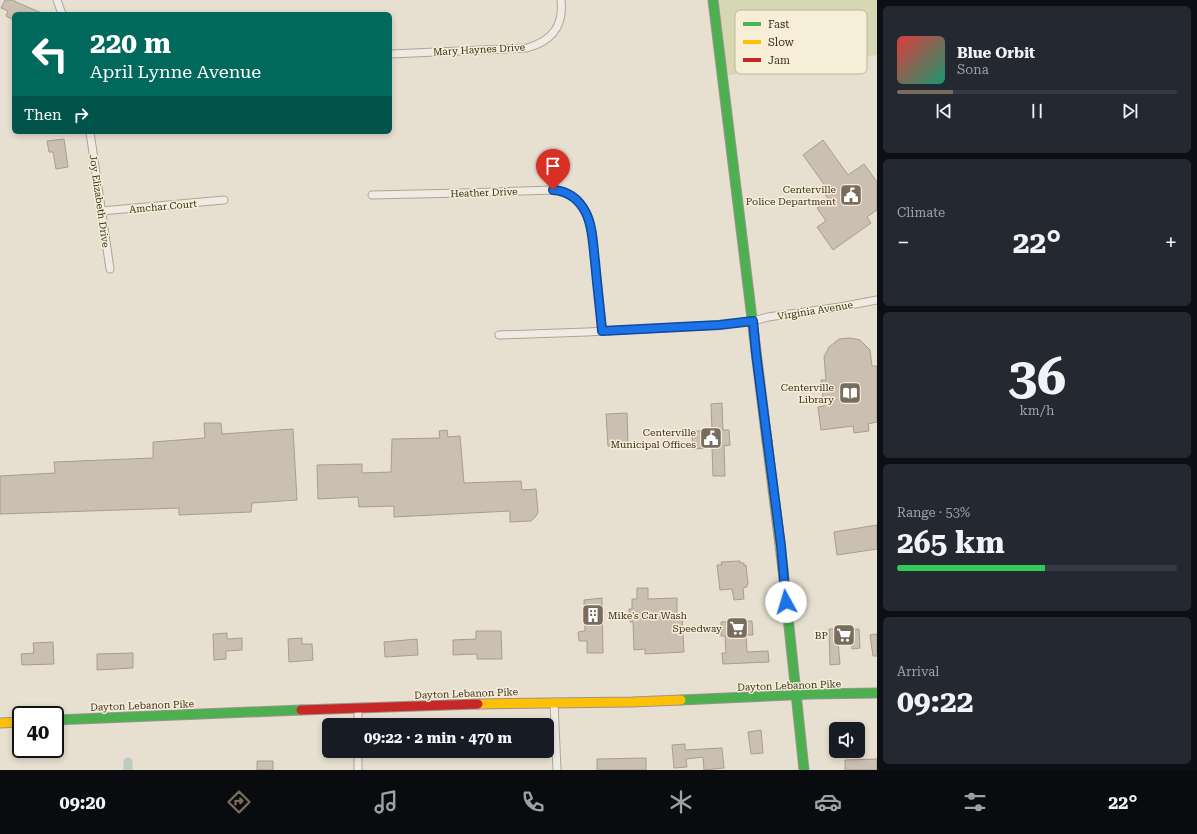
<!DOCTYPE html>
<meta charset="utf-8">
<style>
:root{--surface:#171b24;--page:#242831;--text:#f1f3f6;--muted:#9ea1a6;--line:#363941;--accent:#786c5e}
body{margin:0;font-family:"Roboto Serif",serif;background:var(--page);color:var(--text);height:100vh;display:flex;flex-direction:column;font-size:15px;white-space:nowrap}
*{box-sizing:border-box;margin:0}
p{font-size:13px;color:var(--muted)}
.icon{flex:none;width:22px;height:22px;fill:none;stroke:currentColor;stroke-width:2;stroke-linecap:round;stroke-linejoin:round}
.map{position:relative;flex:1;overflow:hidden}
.panel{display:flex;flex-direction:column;gap:6px;padding:6px;background:#0d0f14;width:320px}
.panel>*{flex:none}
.top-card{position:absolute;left:12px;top:12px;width:380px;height:122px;border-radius:6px;box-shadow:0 2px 6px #0003;background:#00695c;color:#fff;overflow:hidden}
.tools{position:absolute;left:829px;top:722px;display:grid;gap:8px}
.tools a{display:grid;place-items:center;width:36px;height:36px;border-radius:6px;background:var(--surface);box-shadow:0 2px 6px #0003;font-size:20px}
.speed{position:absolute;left:12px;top:706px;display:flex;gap:8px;font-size:20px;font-weight:700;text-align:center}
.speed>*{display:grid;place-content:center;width:52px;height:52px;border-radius:50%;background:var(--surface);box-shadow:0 2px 6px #0003;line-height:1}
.speed .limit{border:2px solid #111;border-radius:6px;background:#fff;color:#111}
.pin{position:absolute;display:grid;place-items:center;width:34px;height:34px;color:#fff;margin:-41px -17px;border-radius:50% 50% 50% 0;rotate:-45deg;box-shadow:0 0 4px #0007}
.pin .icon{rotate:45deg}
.me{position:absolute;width:44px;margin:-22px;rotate:354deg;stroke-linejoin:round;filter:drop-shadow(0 0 3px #0008)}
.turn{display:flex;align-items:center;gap:14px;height:84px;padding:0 12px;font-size:18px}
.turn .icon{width:52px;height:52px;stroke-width:2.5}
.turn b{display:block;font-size:28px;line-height:34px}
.then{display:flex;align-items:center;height:38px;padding:0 12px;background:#0003;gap:8px;font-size:15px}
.big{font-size:30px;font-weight:700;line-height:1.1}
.panel .widget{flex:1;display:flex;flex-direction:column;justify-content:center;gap:6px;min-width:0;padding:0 14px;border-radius:6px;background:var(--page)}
.panel .dial{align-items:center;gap:0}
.dial b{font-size:52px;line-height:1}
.song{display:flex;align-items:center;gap:12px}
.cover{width:48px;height:48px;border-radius:6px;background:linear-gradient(135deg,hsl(0 70% 55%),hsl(160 70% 35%))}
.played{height:4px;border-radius:2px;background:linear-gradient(90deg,var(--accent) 20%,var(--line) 20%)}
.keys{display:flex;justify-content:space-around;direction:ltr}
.heat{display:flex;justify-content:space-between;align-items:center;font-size:22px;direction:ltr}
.charge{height:6px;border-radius:3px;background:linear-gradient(90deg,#34c759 53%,var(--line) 0)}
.trip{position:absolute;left:322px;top:718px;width:232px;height:40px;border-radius:6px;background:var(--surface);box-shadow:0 2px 6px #0003;font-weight:700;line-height:40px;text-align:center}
.menu{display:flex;height:64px;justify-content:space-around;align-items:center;background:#090b0e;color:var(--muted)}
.menu .icon{width:28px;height:28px}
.menu .current{color:var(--accent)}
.menu b{font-size:18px;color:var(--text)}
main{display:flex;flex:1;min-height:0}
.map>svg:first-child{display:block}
.green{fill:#d6d7b3}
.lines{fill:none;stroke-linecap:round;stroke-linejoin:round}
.canal{stroke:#bcccc2;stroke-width:9}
.building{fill:#cbbfb2;stroke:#a89c90}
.street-casing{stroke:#ada599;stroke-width:9}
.fast-casing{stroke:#9c958a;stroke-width:11}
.slow-casing{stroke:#9c958a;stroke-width:11}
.jam-casing{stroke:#9c958a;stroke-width:11}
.street{stroke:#efebe3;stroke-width:7}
.fast{stroke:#4caf50;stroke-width:9}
.slow{stroke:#ffc107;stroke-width:9}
.jam{stroke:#c62828;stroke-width:9}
.route-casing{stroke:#114b97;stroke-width:10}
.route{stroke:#1a73e8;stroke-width:7}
.labels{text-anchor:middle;stroke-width:3;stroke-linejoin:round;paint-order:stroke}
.street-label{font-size:10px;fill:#3d2e20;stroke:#f7eed8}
.poi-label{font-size:10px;fill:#3d2e20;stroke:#f7eed8;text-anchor:end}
.key{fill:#f7eed8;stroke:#bfb4a1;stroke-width:1}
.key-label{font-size:11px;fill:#3d2e20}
</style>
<main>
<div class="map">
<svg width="877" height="770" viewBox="0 0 877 770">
<rect width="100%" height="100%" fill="#e7e0d1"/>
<path class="green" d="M713,0H877V55L723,76Z"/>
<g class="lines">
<path class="canal" d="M128,762V770"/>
</g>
<path class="building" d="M5,0H14V1L44,14H14V20L6,16L8,11L1,8Z
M64,139L68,167L56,169L53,152H49L47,141Z
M823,140L848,175L864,164L877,182V210L867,217L871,223L833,250L817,227L826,221L817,208L829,200L822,190L826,187L803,155Z
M850,338L860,340L870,350L872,366H877V422L868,424L869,431L854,433L853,426L821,430L818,407L824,406L821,380H826L824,357L829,347L839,339Z
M722,403L723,430H729L730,445L724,446L725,476H713L712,448L693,449L692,431H712L711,404Z
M627,413L628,445L608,446L606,414Z
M204,423H221L222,434L293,429L297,500L252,503L251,512L179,515V508L0,514V476L55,473L54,462L153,458V442L205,438Z
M447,430L448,437L460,436L464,483L521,481L522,490L536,489L538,512L536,516L531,521L510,522V511L394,517V506L359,507L358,497L318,499L317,465L362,464V473L391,472L392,439L440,438L439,431Z
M877,525V549L837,555L834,532Z
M740,561V563H744V566L746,565L748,584H747V587L743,588L744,599L734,600L732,589L720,590L717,565H722L721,562Z
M637,588H648V599L677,598V614H682L684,652L645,654V649L634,650L633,622H630L629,609H632V599H637Z
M602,598L603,653H587V641H579L578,632L585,631L584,600Z
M752,621L753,635H746L747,652L768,651L769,662L723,664L722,653H726L725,636H721V622Z
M829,629H859L860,648L852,649V641H838L840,664L830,665Z
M476,631H501L502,659H477V654L453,655V640L476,639Z
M227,633V639L242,638V650L226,651V659L214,660L213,634Z
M877,634V656H873L870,635Z
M302,638V644H312L313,660L289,662L288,639Z
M417,639L418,655L385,657L384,642Z
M53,642L54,664L22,665L21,654L34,653L33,643Z
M133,653V668L97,670V654Z
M761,730L763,753L751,754L748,732Z
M685,744V750L722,748L724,768L704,770L703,757L686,759L687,767L674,768L672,745Z
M646,758V770H597V759Z
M877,759V770H845V760Z
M257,761H273V770H257Z"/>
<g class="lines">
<g class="street-casing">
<path id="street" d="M57,0L62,14
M390,54L527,48C552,41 564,26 561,0
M90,132L110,269
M372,195L462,193L553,190C568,191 579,199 586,213C593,227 593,246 595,261C597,284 600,308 603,331
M101,211L224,200
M499,335L587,332L719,325L753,321L768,317L840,307L877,300
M554,702L557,770
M358,708V725
M358,751V770"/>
</g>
<g class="fast-casing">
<path id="fast" d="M713,0L767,441
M783,569L804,770
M681,700L812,694L877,693
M55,720L301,710"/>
</g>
<g class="slow-casing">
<path id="slow" d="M767,441L783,569
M478,704L632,702L681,700
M0,723L21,722"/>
</g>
<g class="jam-casing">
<path id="jam" d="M301,710L478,704"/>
</g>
<use href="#street" class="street"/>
<use href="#fast" class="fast"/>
<use href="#slow" class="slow"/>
<use href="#jam" class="jam"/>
</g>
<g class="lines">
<g class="route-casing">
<path id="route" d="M553,190C568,191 579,199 586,213C593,227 593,246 595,261C597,284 600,308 602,331L719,325L753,321L756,353L781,546L786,602"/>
</g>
<use href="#route" class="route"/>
</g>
<defs>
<g id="civic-square" transform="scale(1.15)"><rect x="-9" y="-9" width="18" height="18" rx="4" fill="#786c5e" stroke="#f7eed8"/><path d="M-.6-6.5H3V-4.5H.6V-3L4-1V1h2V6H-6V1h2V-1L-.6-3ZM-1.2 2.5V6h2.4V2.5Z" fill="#fff"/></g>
<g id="library-square" transform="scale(1.15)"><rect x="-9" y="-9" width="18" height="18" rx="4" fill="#786c5e" stroke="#f7eed8"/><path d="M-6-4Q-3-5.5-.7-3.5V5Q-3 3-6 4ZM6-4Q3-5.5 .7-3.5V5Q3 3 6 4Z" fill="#fff"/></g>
<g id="building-square" transform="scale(1.15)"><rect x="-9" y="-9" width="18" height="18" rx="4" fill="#786c5e" stroke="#f7eed8"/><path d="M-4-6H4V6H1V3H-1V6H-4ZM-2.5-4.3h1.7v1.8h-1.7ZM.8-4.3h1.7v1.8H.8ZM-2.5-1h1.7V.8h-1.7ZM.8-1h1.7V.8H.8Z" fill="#fff"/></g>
<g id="supermarket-square" transform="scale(1.15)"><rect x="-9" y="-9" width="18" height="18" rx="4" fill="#786c5e" stroke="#f7eed8"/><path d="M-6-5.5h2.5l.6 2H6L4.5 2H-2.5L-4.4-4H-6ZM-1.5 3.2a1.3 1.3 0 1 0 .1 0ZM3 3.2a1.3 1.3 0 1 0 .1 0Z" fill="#fff"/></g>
</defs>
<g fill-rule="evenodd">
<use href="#civic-square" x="851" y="195"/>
<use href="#library-square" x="850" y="393"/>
<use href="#civic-square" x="711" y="438"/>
<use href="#building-square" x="593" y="615"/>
<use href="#supermarket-square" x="737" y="628"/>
<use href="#supermarket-square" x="844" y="635"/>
</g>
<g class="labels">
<g class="street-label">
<text transform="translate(479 49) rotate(-3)" y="4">Mary Haynes Drive</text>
<text transform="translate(484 192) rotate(-2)" y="4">Heather Drive</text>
<text transform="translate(100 201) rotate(82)" y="4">Joy Elizabeth Drive</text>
<text transform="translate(163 206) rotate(-5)" y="4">Amchar Court</text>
<text transform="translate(815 310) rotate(-9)" y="4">Virginia Avenue</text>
<text transform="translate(789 685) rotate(-2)" y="4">Dayton Lebanon Pike</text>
<text transform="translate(466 693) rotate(-2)" y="4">Dayton Lebanon Pike</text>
<text transform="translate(142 705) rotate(-2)" y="4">Dayton Lebanon Pike</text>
</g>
<g class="poi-label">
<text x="836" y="193">Centerville<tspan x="836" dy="12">Police Department</tspan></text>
<text x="834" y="391">Centerville<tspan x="834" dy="12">Library</tspan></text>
<text x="696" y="436">Centerville<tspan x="696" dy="12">Municipal Offices</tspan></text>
<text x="608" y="619" text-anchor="start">Mike's Car Wash</text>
<text x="722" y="632">Speedway</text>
<text x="828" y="639">BP</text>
</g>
</g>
<rect x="735" y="10" width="132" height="64" rx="6" class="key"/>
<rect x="743" y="22" width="18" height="4" fill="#4caf50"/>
<rect x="743" y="40" width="18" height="4" fill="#ffc107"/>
<rect x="743" y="58" width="18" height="4" fill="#c62828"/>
<g class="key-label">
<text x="768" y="28">Fast</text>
<text x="768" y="46">Slow</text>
<text x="768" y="64">Jam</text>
</g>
</svg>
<div class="tools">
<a><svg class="icon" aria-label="sound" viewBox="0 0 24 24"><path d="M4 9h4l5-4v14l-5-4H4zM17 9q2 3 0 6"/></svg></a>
</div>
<div class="speed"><div class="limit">40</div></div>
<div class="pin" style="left:553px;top:190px;background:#d93025"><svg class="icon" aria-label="arrive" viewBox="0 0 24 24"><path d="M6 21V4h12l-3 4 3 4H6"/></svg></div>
<svg class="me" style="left:786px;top:602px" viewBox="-20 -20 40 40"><circle r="19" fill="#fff"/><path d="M0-13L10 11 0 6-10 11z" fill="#1a73e8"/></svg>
<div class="trip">09:22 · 2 min · 470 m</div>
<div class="top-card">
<div class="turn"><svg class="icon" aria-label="left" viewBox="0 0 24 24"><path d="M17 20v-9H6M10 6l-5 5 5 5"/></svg><div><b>220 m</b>April Lynne Avenue</div></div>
<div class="then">Then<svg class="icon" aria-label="right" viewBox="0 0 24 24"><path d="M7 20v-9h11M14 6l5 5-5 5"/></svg></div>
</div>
</div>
<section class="panel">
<div class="widget">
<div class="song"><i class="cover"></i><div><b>Blue Orbit</b><p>Sona</p></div></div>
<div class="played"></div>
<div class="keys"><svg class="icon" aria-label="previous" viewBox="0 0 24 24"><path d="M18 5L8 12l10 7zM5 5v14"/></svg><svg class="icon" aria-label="pause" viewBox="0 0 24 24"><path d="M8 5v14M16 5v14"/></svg><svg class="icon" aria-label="next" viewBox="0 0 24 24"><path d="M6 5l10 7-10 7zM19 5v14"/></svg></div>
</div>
<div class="widget"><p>Climate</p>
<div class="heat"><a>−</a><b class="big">22°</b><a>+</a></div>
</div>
<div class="widget dial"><b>36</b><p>km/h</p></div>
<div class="widget"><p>Range · 53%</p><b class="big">265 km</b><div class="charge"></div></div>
<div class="widget"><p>Arrival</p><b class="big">09:22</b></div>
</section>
</main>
<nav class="menu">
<b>09:20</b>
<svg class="icon current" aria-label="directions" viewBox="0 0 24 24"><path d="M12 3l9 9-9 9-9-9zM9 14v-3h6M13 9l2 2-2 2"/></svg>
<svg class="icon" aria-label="music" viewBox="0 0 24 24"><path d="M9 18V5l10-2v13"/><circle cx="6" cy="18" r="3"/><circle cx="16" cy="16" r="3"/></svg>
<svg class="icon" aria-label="phone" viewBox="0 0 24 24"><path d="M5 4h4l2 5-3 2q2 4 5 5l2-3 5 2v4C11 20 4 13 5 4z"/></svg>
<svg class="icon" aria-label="climate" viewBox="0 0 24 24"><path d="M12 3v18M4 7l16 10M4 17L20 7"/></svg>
<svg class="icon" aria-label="car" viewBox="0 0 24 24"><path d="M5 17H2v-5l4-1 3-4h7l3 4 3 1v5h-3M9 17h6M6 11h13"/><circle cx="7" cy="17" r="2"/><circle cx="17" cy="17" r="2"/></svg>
<svg class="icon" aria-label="filters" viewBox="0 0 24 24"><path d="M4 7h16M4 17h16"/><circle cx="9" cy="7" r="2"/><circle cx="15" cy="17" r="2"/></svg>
<b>22°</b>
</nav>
